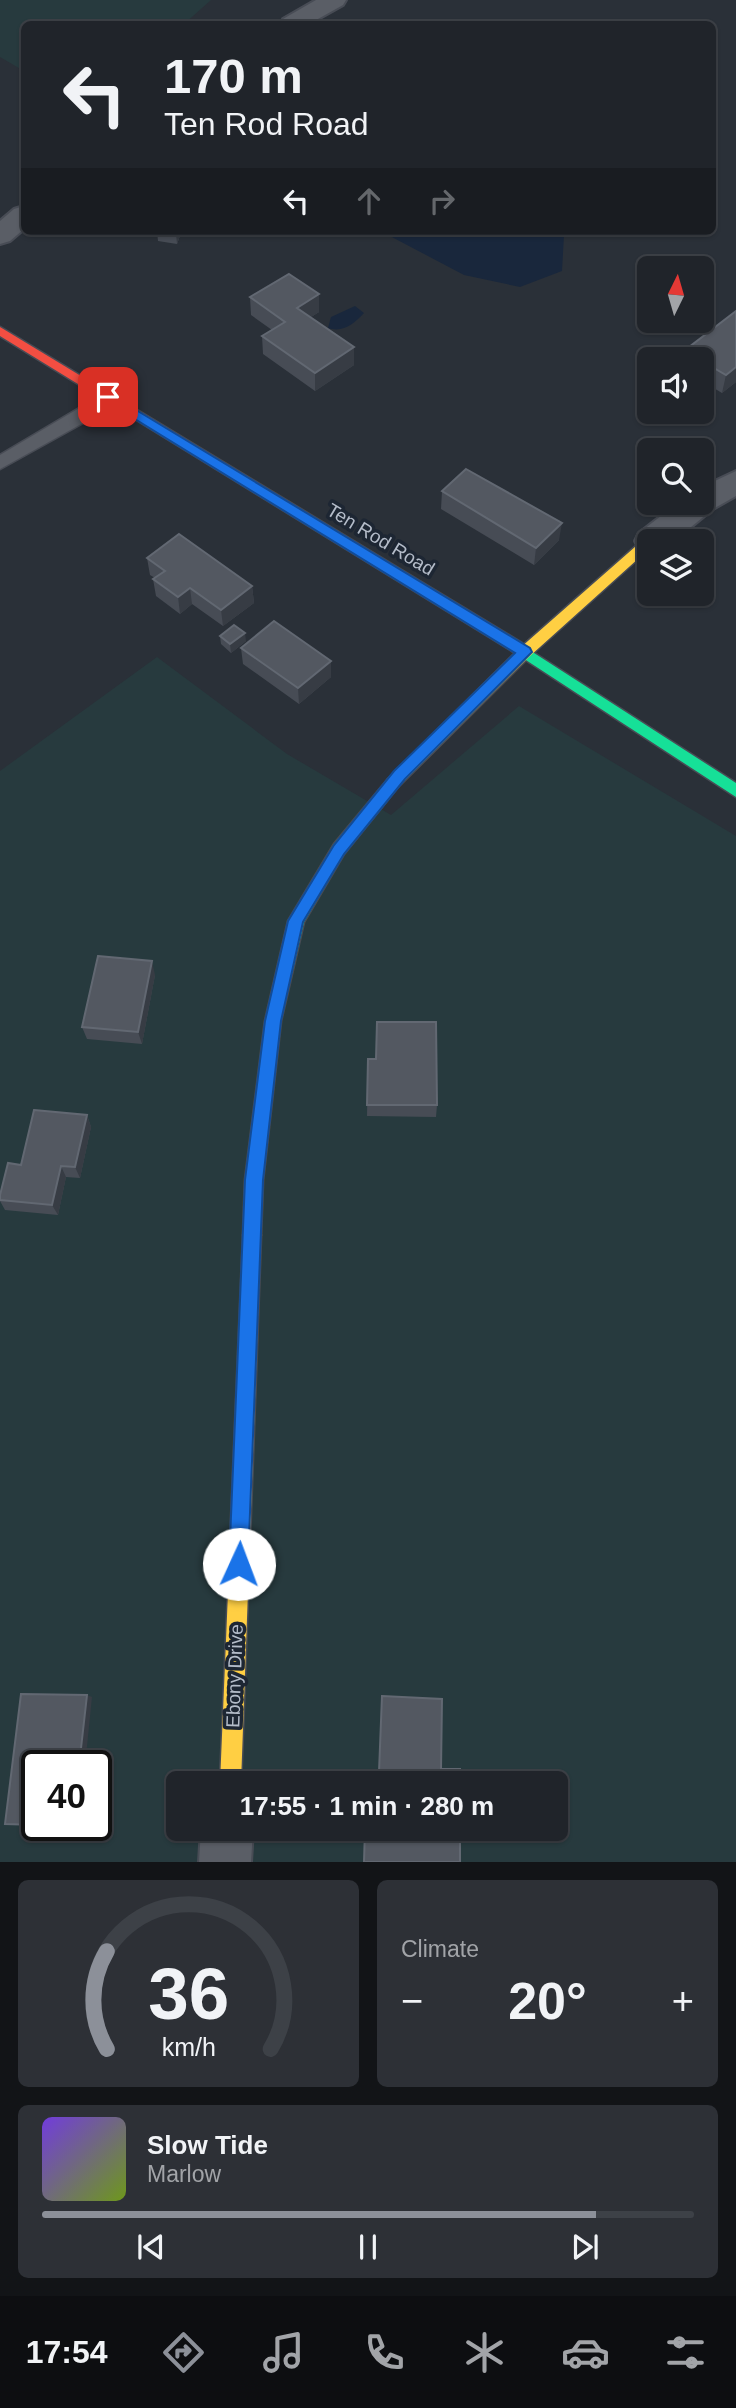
<!DOCTYPE html>
<meta charset="utf-8">
<style>
:root{--surface:#20242a;--page:#2d3036;--text:#f1f3f6;--muted:#a2a4a8;--line:#3d4147;--accent:#8c9099}
body{margin:0;font-family:Arial,sans-serif;background:var(--page);color:var(--text);height:100vh;display:flex;flex-direction:column;font-size:26px;white-space:nowrap}
*{box-sizing:border-box;margin:0}
p{font-size:23px;color:var(--muted)}
.icon{flex:none;width:38px;height:38px;fill:none;stroke:currentColor;stroke-width:2;stroke-linecap:round;stroke-linejoin:round}
.map{position:relative;height:1862px;overflow:hidden}
.side{display:flex;flex-direction:column;gap:18px;padding:18px;background:#121417;flex:1}
.side>*{flex:none}
.hud{position:absolute;left:21px;top:21px;width:695px;height:214px;border-radius:10px;box-shadow:0 2px 5px #0004,0 0 0 2px var(--line);background:#20242a;color:var(--text);overflow:hidden}
.needle{width:46px;rotate:5deg}
.buttons{position:absolute;left:637px;top:256px;display:grid;gap:14px}
.buttons a{display:grid;place-items:center;width:77px;height:77px;border-radius:10px;background:var(--surface);box-shadow:0 2px 5px #0004,0 0 0 2px var(--line);font-size:35px}
.speed{position:absolute;left:21px;top:1750px;display:flex;gap:14px;font-size:35px;font-weight:700;text-align:center}
.speed>*{display:grid;place-content:center;width:91px;height:91px;border-radius:50%;background:var(--surface);box-shadow:0 2px 5px #0004,0 0 0 2px var(--line);line-height:1}
.speed .limit{border:4px solid #111;border-radius:10px;background:#fff;color:#111}
.pin{position:absolute;display:grid;place-items:center;width:60px;height:60px;color:#fff;margin:-30px;border-radius:14px;box-shadow:0 4px 10px #0006}
.me{position:absolute;width:77px;margin:-38px;rotate:2deg;stroke-linejoin:round;filter:drop-shadow(0 0 5px #0008)}
.turn{display:flex;align-items:center;gap:24px;height:147px;padding:0 28px;font-size:32px}
.turn .icon{width:91px;height:91px;stroke-width:2.5}
.turn b{display:block;font-size:49px;line-height:60px}
.lanes{display:flex;align-items:center;height:66px;padding:0 28px;background:#0003;justify-content:center;gap:35px;direction:ltr}
.lanes .off{opacity:.35}
.big{font-size:52px;font-weight:700;line-height:1.1}
.side .card{flex:1;display:flex;flex-direction:column;justify-content:center;gap:10px;min-width:0;padding:0 24px;border-radius:10px;background:var(--page)}
.side .dial{align-items:center;gap:0}
.dial svg{height:182px;overflow:visible;fill:none;stroke:var(--line);stroke-width:7;stroke-linecap:round;text-anchor:middle}
.dial text{fill:var(--text);stroke:none}
.song{display:flex;align-items:center;gap:21px}
.cover{width:84px;height:84px;border-radius:10px;background:linear-gradient(135deg,hsl(260 70% 55%),hsl(80 70% 35%))}
.played{height:7px;border-radius:4px;background:linear-gradient(90deg,var(--accent) 85%,var(--line) 85%)}
.keys{display:flex;justify-content:space-around;direction:ltr}
.heat{display:flex;justify-content:space-between;align-items:center;font-size:38px;direction:ltr}
.side .tiles{flex:1;display:grid;gap:18px;grid-template-columns:1fr 1fr}
.card:last-child{grid-column:span 2}
.trip{position:absolute;left:166px;top:1771px;width:402px;height:70px;border-radius:10px;background:var(--surface);box-shadow:0 2px 5px #0004,0 0 0 2px var(--line);font-weight:700;line-height:70px;text-align:center}
.tab-bar{display:flex;height:112px;justify-content:space-around;align-items:center;background:#0d0e11;color:var(--muted)}
.tab-bar .icon{width:49px;height:49px}
.tab-bar .active{color:var(--accent)}
.tab-bar b{font-size:32px;color:var(--text)}
.map>svg:first-child{display:block}
.green{fill:#273a3e;fill-rule:evenodd}
.water{fill:#19273c}
.lines{fill:none;stroke-linecap:round;stroke-linejoin:round}
.lane-casing{stroke:#484c55;stroke-width:3}
.street-casing{stroke:#484c55;stroke-width:4}
.fast-casing{stroke:#484c55;stroke-width:3}
.slow-casing{stroke:#484c55;stroke-width:3}
.jam-casing{stroke:#484c55;stroke-width:3}
.lane{fill:#5a5e66;fill-rule:evenodd}
.street{fill:#5a5e66;fill-rule:evenodd}
.fast{fill:#16e098;fill-rule:evenodd}
.slow{fill:#ffcf43;fill-rule:evenodd}
.jam{fill:#f24e42;fill-rule:evenodd}
.wall{fill:#474c55}
.shaded-wall{fill:#373c44}
.building{fill:#535861;stroke:#626872;stroke-width:2}
.route{fill:#1a73e8;stroke:#114b97;stroke-width:2}
.labels{text-anchor:middle;stroke-width:7;stroke-linejoin:round;paint-order:stroke}
.street-label{font-size:19px;fill:#b4bcc9;stroke:#1d2633}
</style>
<div class="map">
<svg width="736" height="1862" viewBox="0 0 736 1862">
<rect width="100%" height="100%" fill="#2a3038"/>
<path class="green" d="M0,0H211L184,24H24V71L0,57Z
M157,657L287,754L391,815L519,706L736,836V1862H0V771ZM37,1766H96V1825H37ZM178,1783H556V1829H178Z"/>
<path class="water" d="M384,231H559L564,235L562,271L520,287L464,275L388,235Z
M355,306L364,313C354,324 343,333 328,328L331,317Z"/>
<g class="lines">
<g class="lane-casing">
<path id="lane" d="M108,391L114,393L116,397L114,401L83,423L0,469V455Z"/>
</g>
<g class="street-casing">
<path id="street" d="M316,0H346L343,5L309,24H280L283,19Z
M24,206V229L10,241L0,244V221L14,209Z
M736,471V496L713,509L674,541H649V552L639,549L635,541L639,533L679,502H702V487Z
M201,1829H253L251,1862H199Z"/>
</g>
<g class="fast-casing">
<path id="fast" d="M517,642L736,783V797L512,651L510,647L512,643Z
M393,777L400,783L398,787L344,854L304,922L281,1021L263,1180L261,1235L258,1241L252,1244L246,1241L243,1235L245,1180L265,1021L288,921L334,844L388,779Z"/>
</g>
<g class="slow-casing">
<path id="slow" d="M649,537L655,541H649V549L530,656L398,787H388L386,783L388,779L520,648L644,539Z
M252,1226L258,1229L261,1235L241,1783H220L243,1235L246,1229Z"/>
</g>
<g class="jam-casing">
<path id="jam" d="M0,327L522,643L524,647L522,651H512L0,336Z"/>
</g>
<use href="#lane" class="lane"/>
<use href="#street" class="street"/>
<use href="#fast" class="fast"/>
<use href="#slow" class="slow"/>
<use href="#jam" class="jam"/>
</g>
<path class="wall" d="M157,231H181V233L177,244L158,241Z
M250,297L319,312L311,317L354,365L315,391L263,354L262,336L272,330L251,315Z
M736,311V382L722,393L702,381V359H682L684,351Z
M442,491L559,540L534,565L441,509Z
M147,558L252,586L254,603L223,626L192,604L180,614L156,596L153,579L155,578L150,575Z
M220,636L246,641L231,653L221,644Z
M241,648L331,661V677L299,704L243,664Z
M155,975L142,1044L87,1039L82,1027Z
M368,1059L437,1105L436,1117L367,1116Z
M87,1115L91,1127L80,1178L66,1177L58,1215L5,1210L0,1201V1195L21,1165Z"/>
<path class="shaded-wall" d="M177,231H181V233L177,244L176,234Z
M319,294V312L297,326V308Z
M354,347V365L315,391V373Z
M736,367V382L722,393L726,375Z
M562,523L559,540L534,565L536,548Z
M252,586L254,603L223,626L221,610Z
M190,588L192,604L180,614L178,597Z
M245,633L246,641L231,653L230,644Z
M331,661V677L299,704L298,688Z
M152,961L155,975L142,1044L138,1032Z
M87,1115L91,1127L80,1178L75,1167Z
M61,1166L66,1177L58,1215L52,1205Z
M87,1695L92,1697L85,1766H79Z"/>
<path class="building" d="M157,231H177L176,234Z
M289,274L319,294L297,308L354,347L315,373L262,336L285,322L250,297Z
M736,311V367L726,375L702,361V359H698L684,351Z
M466,469L562,523L536,548L442,491Z
M179,534L252,586L221,610L190,588L178,597L153,579L165,571L147,558Z
M274,621L331,661L298,688L241,648Z
M234,625L245,633L230,644L220,636Z
M98,956L152,961L138,1032L82,1027Z
M377,1022H436L437,1105H367L368,1059H376Z
M34,1110L87,1115L75,1167L61,1166L52,1205L0,1200V1195L8,1163L21,1165Z
M21,1694L87,1695L79,1766H37V1825L5,1824Z
M382,1696L442,1699L441,1769H460V1783H366L367,1771L379,1772Z
M365,1829H460V1862H364Z"/>
<path class="route" d="M108,393L530,648L532,652L405,779L344,854L303,922L281,1021L263,1180L248,1564L246,1571L239,1574L231,1571L229,1564L245,1180L265,1021L288,921L334,845L394,771L515,653L104,400L102,397Z"/>
<g class="labels">
<g class="street-label">
<text transform="translate(381 539) rotate(31)" y="7">Ten Rod Road</text>
<text transform="translate(234 1676) rotate(-88)" y="7">Ebony Drive</text>
</g>
</g>
</svg>
<div class="buttons">
<a><svg class="needle" viewBox="-14 -14 28 28"><path d="M0-13l5 13h-10z" fill="#e53935"/><path d="M0 13l5-13h-10z" fill="#a2a4a8"/></svg></a>
<a><svg class="icon" aria-label="sound" viewBox="0 0 24 24"><path d="M4 9h4l5-4v14l-5-4H4zM17 9q2 3 0 6"/></svg></a>
<a><svg class="icon" aria-label="search" viewBox="0 0 24 24"><circle cx="10" cy="10" r="6"/><path d="M15 15l6 6"/></svg></a>
<a><svg class="icon" aria-label="layers" viewBox="0 0 24 24"><path d="M12 4l9 5-9 5-9-5zM3 14l9 5 9-5"/></svg></a>
</div>
<div class="speed"><div class="limit">40</div></div>
<div class="pin" style="left:108px;top:397px;background:#d93025"><svg class="icon" aria-label="arrive" viewBox="0 0 24 24"><path d="M6 21V4h12l-3 4 3 4H6"/></svg></div>
<svg class="me" style="left:239px;top:1564px" viewBox="-20 -20 40 40"><circle r="19" fill="#fff"/><path d="M0-13L10 11 0 6-10 11z" fill="#1a73e8"/></svg>
<div class="trip">17:55 · 1 min · 280 m</div>
<div class="hud">
<div class="turn"><svg class="icon" aria-label="left" viewBox="0 0 24 24"><path d="M17 20v-9H6M10 6l-5 5 5 5"/></svg><div><b>170 m</b>Ten Rod Road</div></div>
<div class="lanes"><svg class="icon" aria-label="left" viewBox="0 0 24 24"><path d="M17 20v-9H6M10 6l-5 5 5 5"/></svg><svg class="icon off" aria-label="ahead" viewBox="0 0 24 24"><path d="M12 20V5M6 11l6-6 6 6"/></svg><svg class="icon off" aria-label="right" viewBox="0 0 24 24"><path d="M7 20v-9h11M14 6l5 5-5 5"/></svg></div>
</div>
</div>
<section class="side">
<div class="tiles">
<div class="card dial"><svg viewBox="0 0 100 80">
<path d="M14 69A42 42 0 1 1 86 69"/>
<path d="M14 69A42 42 0 0 1 14 26" stroke="#8c9099"/>
<text x="50" y="56" font-size="32" font-weight="700">36</text>
<text x="50" y="72" font-size="11">km/h</text>
</svg></div>
<div class="card"><p>Climate</p>
<div class="heat"><a>−</a><b class="big">20°</b><a>+</a></div>
</div>
<div class="card">
<div class="song"><i class="cover"></i><div><b>Slow Tide</b><p>Marlow</p></div></div>
<div class="played"></div>
<div class="keys"><svg class="icon" aria-label="previous" viewBox="0 0 24 24"><path d="M18 5L8 12l10 7zM5 5v14"/></svg><svg class="icon" aria-label="pause" viewBox="0 0 24 24"><path d="M8 5v14M16 5v14"/></svg><svg class="icon" aria-label="next" viewBox="0 0 24 24"><path d="M6 5l10 7-10 7zM19 5v14"/></svg></div>
</div>
</div>
</section>
<nav class="tab-bar">
<b>17:54</b>
<svg class="icon active" aria-label="directions" viewBox="0 0 24 24"><path d="M12 3l9 9-9 9-9-9zM9 14v-3h6M13 9l2 2-2 2"/></svg>
<svg class="icon" aria-label="music" viewBox="0 0 24 24"><path d="M9 18V5l10-2v13"/><circle cx="6" cy="18" r="3"/><circle cx="16" cy="16" r="3"/></svg>
<svg class="icon" aria-label="phone" viewBox="0 0 24 24"><path d="M5 4h4l2 5-3 2q2 4 5 5l2-3 5 2v4C11 20 4 13 5 4z"/></svg>
<svg class="icon" aria-label="climate" viewBox="0 0 24 24"><path d="M12 3v18M4 7l16 10M4 17L20 7"/></svg>
<svg class="icon" aria-label="car" viewBox="0 0 24 24"><path d="M5 17H2v-5l4-1 3-4h7l3 4 3 1v5h-3M9 17h6M6 11h13"/><circle cx="7" cy="17" r="2"/><circle cx="17" cy="17" r="2"/></svg>
<svg class="icon" aria-label="filters" viewBox="0 0 24 24"><path d="M4 7h16M4 17h16"/><circle cx="9" cy="7" r="2"/><circle cx="15" cy="17" r="2"/></svg>
</nav>
